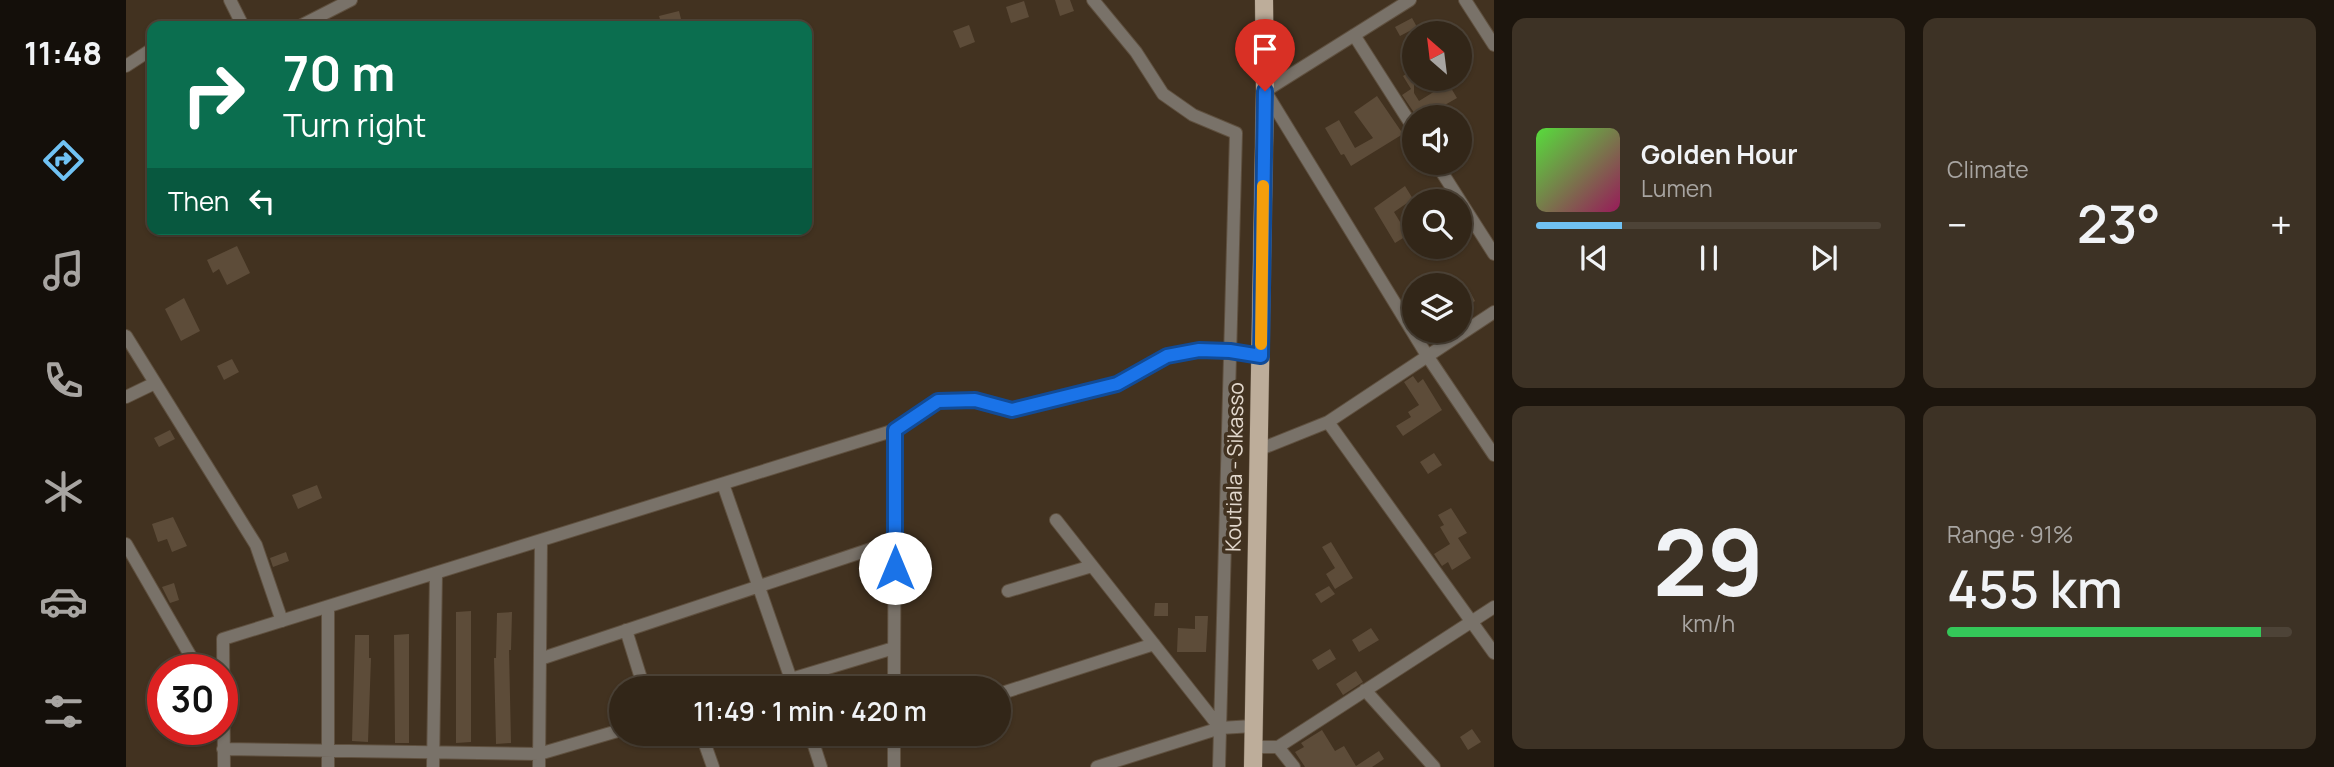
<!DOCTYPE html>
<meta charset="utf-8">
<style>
:root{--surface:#322618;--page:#3d3225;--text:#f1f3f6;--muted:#a8a5a2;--line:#4d4337;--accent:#70c2f4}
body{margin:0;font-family:Manrope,sans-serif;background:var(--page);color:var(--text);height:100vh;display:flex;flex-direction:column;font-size:26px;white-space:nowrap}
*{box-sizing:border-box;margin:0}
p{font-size:23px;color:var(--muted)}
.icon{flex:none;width:38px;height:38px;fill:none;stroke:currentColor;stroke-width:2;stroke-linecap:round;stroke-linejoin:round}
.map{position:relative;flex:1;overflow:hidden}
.details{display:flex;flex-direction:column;gap:18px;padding:18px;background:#1c150d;width:840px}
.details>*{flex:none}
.top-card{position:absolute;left:21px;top:21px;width:665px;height:214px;border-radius:14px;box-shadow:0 2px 5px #0004,0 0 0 2px var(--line);background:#0b6e4f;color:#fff;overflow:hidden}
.needle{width:46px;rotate:332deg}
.controls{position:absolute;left:1276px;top:21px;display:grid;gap:14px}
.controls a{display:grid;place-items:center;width:70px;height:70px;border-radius:50%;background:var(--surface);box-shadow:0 2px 5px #0004,0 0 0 2px var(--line);font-size:35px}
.speed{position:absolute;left:21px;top:654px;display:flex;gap:14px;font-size:35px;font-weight:700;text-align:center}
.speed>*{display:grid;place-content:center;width:91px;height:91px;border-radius:50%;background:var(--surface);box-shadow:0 2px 5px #0004,0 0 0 2px var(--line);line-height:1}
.speed .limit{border:10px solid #d22;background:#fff;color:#111}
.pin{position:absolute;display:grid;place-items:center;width:60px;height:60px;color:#fff;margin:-72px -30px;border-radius:50% 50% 50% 0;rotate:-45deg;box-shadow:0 0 7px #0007}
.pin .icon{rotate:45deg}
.me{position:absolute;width:77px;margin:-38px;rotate:0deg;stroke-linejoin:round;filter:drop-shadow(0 0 5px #0008)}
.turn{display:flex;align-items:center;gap:24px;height:147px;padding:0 21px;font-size:32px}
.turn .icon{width:91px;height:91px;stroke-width:2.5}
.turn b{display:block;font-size:49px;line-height:60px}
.then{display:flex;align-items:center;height:66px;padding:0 21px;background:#0003;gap:14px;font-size:26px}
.big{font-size:52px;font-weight:600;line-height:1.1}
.details .card{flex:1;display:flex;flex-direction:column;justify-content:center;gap:10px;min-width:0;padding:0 24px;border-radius:14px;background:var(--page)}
.details .dial{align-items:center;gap:0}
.dial b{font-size:91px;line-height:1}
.song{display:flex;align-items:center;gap:21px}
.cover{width:84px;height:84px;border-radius:10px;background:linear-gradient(135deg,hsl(110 70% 55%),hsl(330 70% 35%))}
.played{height:7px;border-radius:4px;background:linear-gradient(90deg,var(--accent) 25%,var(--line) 25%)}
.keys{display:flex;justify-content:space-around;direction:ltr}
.heat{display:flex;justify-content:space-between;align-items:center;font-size:38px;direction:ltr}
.charge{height:10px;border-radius:5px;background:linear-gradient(90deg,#34c759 91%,var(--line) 0)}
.details .tiles{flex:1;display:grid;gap:18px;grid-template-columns:repeat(2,1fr)}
.trip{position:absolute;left:483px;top:676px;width:402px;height:70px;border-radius:35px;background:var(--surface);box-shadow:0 2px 5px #0004,0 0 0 2px var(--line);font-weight:600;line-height:70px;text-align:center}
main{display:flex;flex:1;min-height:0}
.tabs{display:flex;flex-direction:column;width:126px;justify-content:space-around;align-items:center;background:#140f0a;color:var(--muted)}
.tabs .icon{width:49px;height:49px}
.tabs .active{color:var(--accent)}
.tabs b{font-size:32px;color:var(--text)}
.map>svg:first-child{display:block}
.building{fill:#5d4c39}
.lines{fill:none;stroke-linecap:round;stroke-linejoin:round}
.minor-casing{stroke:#5f503f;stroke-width:14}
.primary-casing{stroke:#5f503f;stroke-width:19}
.minor{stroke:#797269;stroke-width:12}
.primary{stroke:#bdad9a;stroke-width:18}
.route-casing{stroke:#114b97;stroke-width:18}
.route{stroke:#1a73e8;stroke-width:12}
.slow{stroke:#f59e0b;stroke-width:12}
.labels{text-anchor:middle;stroke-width:7;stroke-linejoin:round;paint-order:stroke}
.street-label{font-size:21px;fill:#e3d9ce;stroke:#423220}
</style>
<main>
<nav class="tabs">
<b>11:48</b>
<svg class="icon active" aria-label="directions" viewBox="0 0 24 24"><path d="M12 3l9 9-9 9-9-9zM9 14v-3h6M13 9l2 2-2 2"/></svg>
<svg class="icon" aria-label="music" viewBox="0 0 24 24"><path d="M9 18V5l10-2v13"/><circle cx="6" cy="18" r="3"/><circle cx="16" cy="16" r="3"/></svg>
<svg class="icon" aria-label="phone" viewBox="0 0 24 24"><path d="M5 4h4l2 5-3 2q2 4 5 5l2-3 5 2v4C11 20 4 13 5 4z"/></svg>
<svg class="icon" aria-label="climate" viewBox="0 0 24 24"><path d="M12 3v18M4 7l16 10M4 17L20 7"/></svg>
<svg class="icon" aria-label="car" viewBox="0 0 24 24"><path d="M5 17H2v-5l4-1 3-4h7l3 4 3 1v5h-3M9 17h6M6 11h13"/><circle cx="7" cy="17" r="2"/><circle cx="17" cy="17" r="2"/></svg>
<svg class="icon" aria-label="filters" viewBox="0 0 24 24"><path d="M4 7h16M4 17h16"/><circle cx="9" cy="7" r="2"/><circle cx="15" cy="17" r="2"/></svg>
</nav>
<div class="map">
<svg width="1368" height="767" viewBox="0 0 1368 767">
<rect width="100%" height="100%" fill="#423220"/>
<path class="building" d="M929,0H944L948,11L934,16Z
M898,1L903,17L885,23L880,7Z
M553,11L556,23L536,26L533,16Z
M1286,18L1291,27L1274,36L1269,27Z
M843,25L849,42L834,48L827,31Z
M1288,69V93L1293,101L1322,83L1331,98L1298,117H1291L1276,95L1285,89L1277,76Z
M1251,96L1277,134L1225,166L1218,154L1215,155L1199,128L1213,120L1229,148L1247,138L1228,112Z
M1279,186L1287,199L1268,212L1282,235L1269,243L1248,208Z
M111,246L124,273L101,285L93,269L87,273L81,260Z
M1343,290L1349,301L1334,311V296Z
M58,298L74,331L55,341L39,309Z
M106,359L113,372L98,380L91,366Z
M1287,376L1292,383L1297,379L1316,410L1277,436L1270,426L1285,417L1282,412L1293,405L1278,382Z
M44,430L49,439L33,447L28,438Z
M1308,453L1316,465L1302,474L1294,462Z
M191,485L196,498L172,509L166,495Z
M1325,508L1341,533L1332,538L1345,558L1326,570L1322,562L1316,566L1308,554L1324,544L1314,527L1318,525L1312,515Z
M47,517L61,546L46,552L41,539L32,542L26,524Z
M1205,542L1227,578L1209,589L1200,574L1209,568L1196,547Z
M160,552L163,561L147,567L144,558Z
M48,583L53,600L44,603L36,587Z
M1203,586L1209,594L1195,603L1189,594Z
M1029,603H1042V616H1028Z
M345,611V742L330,743V612Z
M386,612L385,650H383L385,743L370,744L368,658H370L371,613Z
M1069,616H1082L1080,652H1051L1052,628L1069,629Z
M1245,628L1253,640L1233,652L1226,640Z
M283,634V743H269L268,635Z
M229,635H243V658H245L242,742L226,741Z
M1204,649L1210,659L1192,670L1186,660Z
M1230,671L1237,682L1217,695L1210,684Z
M1346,729L1355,742L1342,750L1334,737Z
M1196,730L1209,751L1218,746L1230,766L1253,751L1258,759L1246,767H1179L1169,752L1178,747L1175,743Z"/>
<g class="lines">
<g class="minor-casing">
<path id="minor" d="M104,0L117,26
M967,0L1010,52L1037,94L1067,115L1110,133L1093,767
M1284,0L1139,91L1302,357L1368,455
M1339,0L1368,45
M174,26L225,0
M1228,35L1288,129
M0,66L26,49
M1310,163L1368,254
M0,336L130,545L156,621
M0,397L29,383
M1202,422L1368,653
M1132,450L1202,422L1368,312
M597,484L668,688
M930,520L1094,728
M0,544L68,662L79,670
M882,591L966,566
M500,630L518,688
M414,659L769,541
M635,688L768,648
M768,688L769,430
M1239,690L1308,767
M873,694L1028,644
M575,733L587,767
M684,733L695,767
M1127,747H1152L1168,767
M1152,747L1368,607
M97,749L413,754L495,730
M98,767L97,639L769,430L812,401L849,400L886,410L991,384L1041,356L1073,350L1135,356
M202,767V607
M307,767L310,574
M413,767L415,541
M768,767V733
M971,767L1094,728L1127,726"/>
</g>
<g class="primary-casing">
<path id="primary" d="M1127,767L1139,91L1138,0"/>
</g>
<use href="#minor" class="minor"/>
<use href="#primary" class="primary"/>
</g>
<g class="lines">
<g class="route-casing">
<path id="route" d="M769,568V430L812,401L849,400L886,410L991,384L1041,356L1073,350L1104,351L1135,356L1139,91"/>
</g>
<use href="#route" class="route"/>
<path class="slow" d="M1135,344L1137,186"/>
</g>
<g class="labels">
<g class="street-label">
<text transform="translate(1109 467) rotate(-89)" y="7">Koutiala - Sikasso</text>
</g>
</g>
</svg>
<div class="controls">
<a><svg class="needle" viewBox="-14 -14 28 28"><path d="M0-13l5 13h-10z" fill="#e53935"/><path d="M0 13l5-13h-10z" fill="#a8a5a2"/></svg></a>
<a><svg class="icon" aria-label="sound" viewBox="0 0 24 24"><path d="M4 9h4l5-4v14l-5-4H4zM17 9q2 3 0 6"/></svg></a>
<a><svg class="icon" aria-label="search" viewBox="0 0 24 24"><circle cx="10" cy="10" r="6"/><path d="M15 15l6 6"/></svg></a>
<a><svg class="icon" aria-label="layers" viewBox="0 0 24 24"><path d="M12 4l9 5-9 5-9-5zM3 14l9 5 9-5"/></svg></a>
</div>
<div class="speed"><div class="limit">30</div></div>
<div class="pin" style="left:1139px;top:91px;background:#d93025"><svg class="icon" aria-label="arrive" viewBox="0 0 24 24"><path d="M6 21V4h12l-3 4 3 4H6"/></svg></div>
<svg class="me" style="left:769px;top:568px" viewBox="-20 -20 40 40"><circle r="19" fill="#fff"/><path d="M0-13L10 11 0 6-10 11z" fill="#1a73e8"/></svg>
<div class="trip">11:49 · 1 min · 420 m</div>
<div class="top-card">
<div class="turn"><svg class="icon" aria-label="right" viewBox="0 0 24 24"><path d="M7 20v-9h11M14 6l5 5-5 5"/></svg><div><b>70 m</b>Turn right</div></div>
<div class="then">Then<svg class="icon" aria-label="left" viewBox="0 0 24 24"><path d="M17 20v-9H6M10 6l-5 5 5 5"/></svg></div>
</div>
</div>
<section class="details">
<div class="tiles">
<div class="card">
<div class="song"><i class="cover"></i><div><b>Golden Hour</b><p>Lumen</p></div></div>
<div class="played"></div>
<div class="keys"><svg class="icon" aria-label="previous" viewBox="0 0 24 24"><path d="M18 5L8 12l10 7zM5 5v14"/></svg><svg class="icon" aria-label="pause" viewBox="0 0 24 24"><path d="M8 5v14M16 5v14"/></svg><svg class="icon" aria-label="next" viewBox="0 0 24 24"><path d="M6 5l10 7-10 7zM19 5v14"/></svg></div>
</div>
<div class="card"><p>Climate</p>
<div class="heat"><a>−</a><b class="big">23°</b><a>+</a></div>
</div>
<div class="card dial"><b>29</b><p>km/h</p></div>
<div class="card"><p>Range · 91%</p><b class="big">455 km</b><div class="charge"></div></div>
</div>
</section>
</main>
